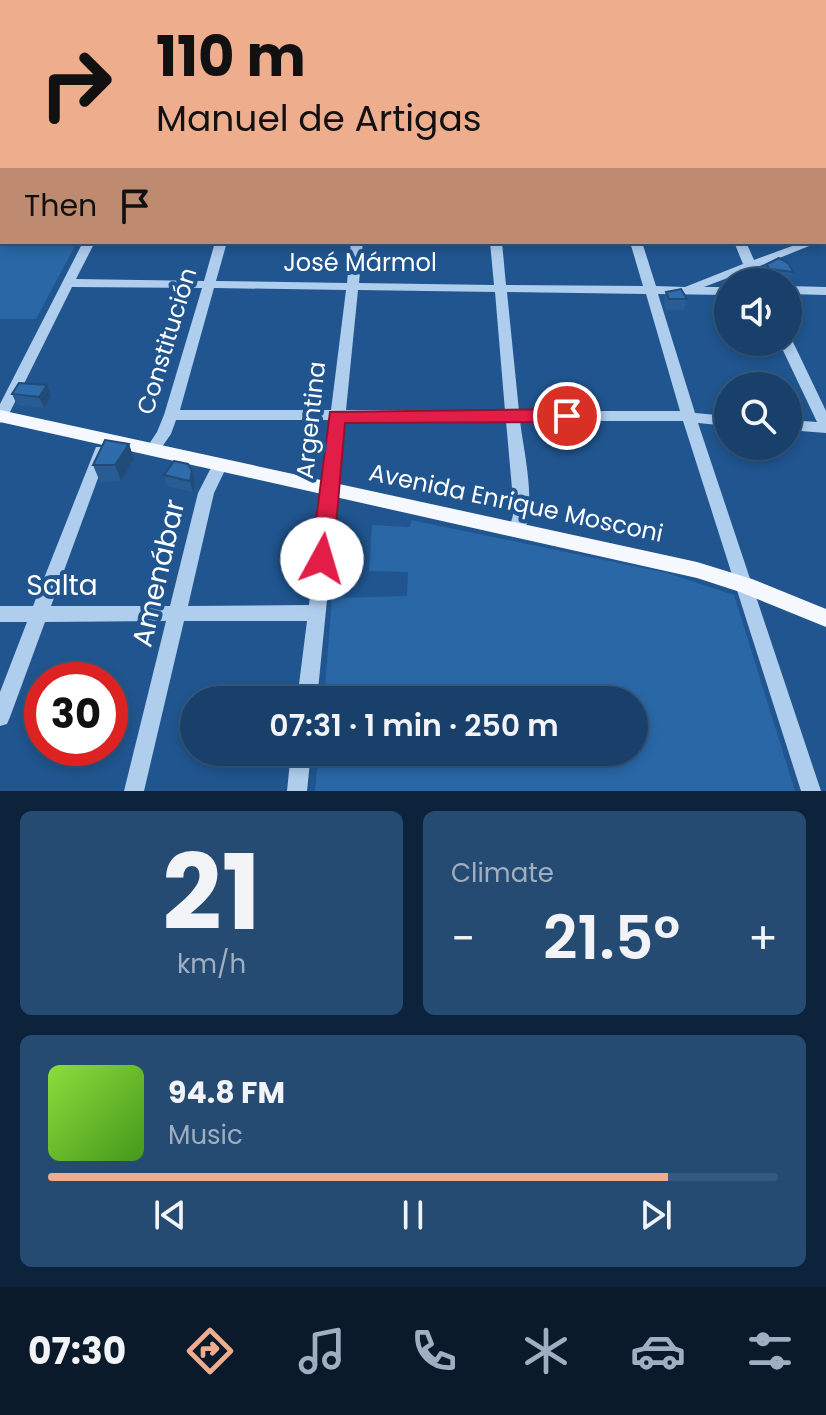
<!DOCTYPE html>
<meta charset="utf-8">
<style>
:root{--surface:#18406b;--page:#254b73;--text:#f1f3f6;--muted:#9fafc1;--line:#36597e;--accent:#eead8d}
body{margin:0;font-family:Poppins,sans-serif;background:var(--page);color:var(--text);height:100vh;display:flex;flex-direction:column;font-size:30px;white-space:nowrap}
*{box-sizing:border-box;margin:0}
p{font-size:26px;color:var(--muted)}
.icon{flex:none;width:44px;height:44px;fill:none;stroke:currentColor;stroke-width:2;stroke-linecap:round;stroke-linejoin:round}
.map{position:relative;height:791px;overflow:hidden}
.panel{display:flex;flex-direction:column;gap:20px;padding:20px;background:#0d233b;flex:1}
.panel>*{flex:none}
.top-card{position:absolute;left:0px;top:0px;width:826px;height:244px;box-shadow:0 4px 12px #0003,0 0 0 2px var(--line);background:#eead8d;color:#111;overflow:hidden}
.tools{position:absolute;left:714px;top:268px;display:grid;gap:16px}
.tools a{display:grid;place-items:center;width:88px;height:88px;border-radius:50%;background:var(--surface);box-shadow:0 4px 12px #0003,0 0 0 2px var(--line);font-size:40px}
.speed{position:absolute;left:24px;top:662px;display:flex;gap:16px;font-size:40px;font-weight:700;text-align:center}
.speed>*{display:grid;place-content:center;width:104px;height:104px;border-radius:50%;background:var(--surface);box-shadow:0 4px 12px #0003,0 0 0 2px var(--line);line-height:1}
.speed .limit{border:12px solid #d22;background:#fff;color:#111}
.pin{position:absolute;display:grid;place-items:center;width:68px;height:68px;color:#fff;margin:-34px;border:4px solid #fff;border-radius:50%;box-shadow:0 2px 8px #0007}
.me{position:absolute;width:88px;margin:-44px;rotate:6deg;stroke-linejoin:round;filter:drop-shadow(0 0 6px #0008)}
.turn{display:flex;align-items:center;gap:28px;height:168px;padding:0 24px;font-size:36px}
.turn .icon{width:104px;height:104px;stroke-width:2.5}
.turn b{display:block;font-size:56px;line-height:68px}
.then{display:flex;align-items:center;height:76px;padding:0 24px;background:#0003;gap:16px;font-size:30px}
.big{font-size:60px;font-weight:600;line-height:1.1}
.panel .widget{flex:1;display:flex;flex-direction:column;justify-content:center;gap:12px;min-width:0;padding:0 28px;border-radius:12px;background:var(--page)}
.panel .dial{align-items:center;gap:0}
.dial b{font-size:104px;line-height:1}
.song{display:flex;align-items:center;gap:24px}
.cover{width:96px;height:96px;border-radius:12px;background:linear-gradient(135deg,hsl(90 70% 55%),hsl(100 70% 35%))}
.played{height:8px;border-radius:4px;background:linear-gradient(90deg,var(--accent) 85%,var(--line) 85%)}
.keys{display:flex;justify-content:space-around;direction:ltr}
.heat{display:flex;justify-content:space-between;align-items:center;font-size:44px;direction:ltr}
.panel .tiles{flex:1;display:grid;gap:20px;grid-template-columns:1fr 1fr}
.widget:last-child{grid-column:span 2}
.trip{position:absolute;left:180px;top:686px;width:468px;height:80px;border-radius:40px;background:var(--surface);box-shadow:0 4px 12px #0003,0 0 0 2px var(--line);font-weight:600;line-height:80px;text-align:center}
.dock{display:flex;height:128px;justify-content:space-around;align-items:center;background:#0a1a2b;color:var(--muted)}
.dock .icon{width:56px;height:56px}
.dock .selected{color:var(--accent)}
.dock b{font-size:36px;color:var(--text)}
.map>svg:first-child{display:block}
.green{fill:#2967a7}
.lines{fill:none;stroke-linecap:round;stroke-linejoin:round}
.minor{fill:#afcded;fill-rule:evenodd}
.major{fill:#f5f9ff;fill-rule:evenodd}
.rail{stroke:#fff;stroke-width:2;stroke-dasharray:8 4;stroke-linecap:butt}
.wall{fill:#285d94}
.shaded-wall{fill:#214c78}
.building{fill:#2f6cac;stroke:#214c78;stroke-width:2}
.route{fill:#e11d48;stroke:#92132f;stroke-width:2}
.labels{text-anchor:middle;stroke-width:8;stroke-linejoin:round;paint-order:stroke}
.street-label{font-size:24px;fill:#fff;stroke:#20558f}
.near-street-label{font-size:28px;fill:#fff;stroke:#20558f}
</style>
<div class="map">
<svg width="826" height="791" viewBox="0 0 826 791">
<rect width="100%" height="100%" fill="#20558f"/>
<path class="green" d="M0,193L2,242H77L36,319H0Z
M411,520L667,573L734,595L795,791H315L319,752H634V700H324L332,598L407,596L408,572L369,571L372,525L410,527Z"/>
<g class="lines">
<path class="minor" d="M159,0H216L217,1L159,2Z
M376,0H384V2H376Z
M466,0H474V2H466Z
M556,0H564L565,2H557Z
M824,48H826V52H824Z
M824,83L826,84V92L824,91Z
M824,97H826V103H824Z
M0,131L2,132V138L0,137Z
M824,140H826V146H824Z
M824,190H826V196H824Z
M824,234H826V241H824Z
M83,242H95L76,279L204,281L215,242H227L216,281L347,283L351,242H363L359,283L494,285L490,242H502L506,285L643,286L630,242H642L656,286L685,287L743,264L734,242H746L754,260L803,242H819L757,267L763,282H751L746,271L704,287H728V295L658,294L695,413L728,416V426L698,423L821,791H801L683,421H520C524,454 537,504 523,535L517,536L511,535L509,530L514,511L506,421L345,420L317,700H297L307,621H184L144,791H124L166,621L45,622L10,717L7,724L0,726V692L27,622H0V606H33L96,447H106L108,451L51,606H170L198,493L215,460H225L228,464L214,493L188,606L309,605L330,420H176L171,434L157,454H147L145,450L157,432L164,415L202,288L72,287L7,418L0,423V404ZM214,288L346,290L331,410H180ZM358,290L495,292L505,411L346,410ZM507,292L646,294L680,411H519Z
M788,286L826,287V295L788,294Z
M788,338L793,342L826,411V433L788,430V420L817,422L779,342H788Z
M291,752H311L307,791H287Z"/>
<path class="major" d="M441,0H452L440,2Z
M0,183H2V191H0Z
M0,410L697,562L752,579L826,609V627L740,592L697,578L0,422Z"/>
<path class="rail" d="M120,2L124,0"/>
</g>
<path class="wall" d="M805,0H826V40L824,39V2H804Z
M767,264L793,272L790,282L765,280L763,274Z
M666,292L687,299L684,310H666L664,302Z
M47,385L51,396L44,408L17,405L12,394Z
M129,444L134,460L121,481L100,482L93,465Z
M164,475L195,482L193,492L167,486Z"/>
<path class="shaded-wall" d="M47,385L51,396L44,408L39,397Z
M129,444L134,460L121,481L115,465Z
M192,471L195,482L193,492L190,481Z"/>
<path class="building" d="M400,0L408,2L412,0H430L437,2H398Z
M805,0H826V24L824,22V2H807Z
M779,258L789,264L793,272L769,269L767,264Z
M681,289L687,299H669L666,292Z
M19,383L47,385L39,397L12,394Z
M105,440L129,444L115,465H93Z
M174,461L188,464L192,471L190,481L164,475Z"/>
<path class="route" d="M567,409L577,416L567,422L345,423L333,559L330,566L322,568L315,566L311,559L330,412Z"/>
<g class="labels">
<g class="street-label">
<text x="360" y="271">José Mármol</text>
<text transform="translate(167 341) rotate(-73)" y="8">Constitución</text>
<text transform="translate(311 420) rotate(-84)" y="8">Argentina</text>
<text transform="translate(516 503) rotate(12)" y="8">Avenida Enrique Mosconi</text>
</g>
<g class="near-street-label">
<text transform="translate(158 573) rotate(-77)" y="10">Amenábar</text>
<text x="62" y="595">Salta</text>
</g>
</g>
</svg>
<div class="tools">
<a><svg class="icon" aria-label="sound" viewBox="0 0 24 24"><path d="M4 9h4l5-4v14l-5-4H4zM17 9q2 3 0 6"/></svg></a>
<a><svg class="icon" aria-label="search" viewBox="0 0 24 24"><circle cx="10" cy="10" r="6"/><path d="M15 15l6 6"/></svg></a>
</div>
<div class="speed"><div class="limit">30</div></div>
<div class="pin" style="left:567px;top:416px;background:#d93025"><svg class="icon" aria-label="arrive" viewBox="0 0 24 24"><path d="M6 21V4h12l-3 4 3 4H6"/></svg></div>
<svg class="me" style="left:322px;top:559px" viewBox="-20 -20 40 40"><circle r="19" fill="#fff"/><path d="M0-13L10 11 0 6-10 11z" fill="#e11d48"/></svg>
<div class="trip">07:31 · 1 min · 250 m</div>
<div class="top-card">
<div class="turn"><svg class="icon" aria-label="right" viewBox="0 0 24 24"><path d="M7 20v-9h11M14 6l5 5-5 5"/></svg><div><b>110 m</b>Manuel de Artigas</div></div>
<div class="then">Then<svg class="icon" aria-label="arrive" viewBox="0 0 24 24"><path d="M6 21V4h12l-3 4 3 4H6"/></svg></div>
</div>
</div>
<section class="panel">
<div class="tiles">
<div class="widget dial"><b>21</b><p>km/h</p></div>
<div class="widget"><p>Climate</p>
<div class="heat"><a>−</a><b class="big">21.5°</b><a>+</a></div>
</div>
<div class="widget">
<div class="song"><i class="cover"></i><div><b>94.8 FM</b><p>Music</p></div></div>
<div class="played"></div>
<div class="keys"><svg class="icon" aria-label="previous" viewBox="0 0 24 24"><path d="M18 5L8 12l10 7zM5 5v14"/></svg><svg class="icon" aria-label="pause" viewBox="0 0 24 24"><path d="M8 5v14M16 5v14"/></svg><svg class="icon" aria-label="next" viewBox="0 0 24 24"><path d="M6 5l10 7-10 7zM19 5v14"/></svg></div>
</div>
</div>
</section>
<nav class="dock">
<b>07:30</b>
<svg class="icon selected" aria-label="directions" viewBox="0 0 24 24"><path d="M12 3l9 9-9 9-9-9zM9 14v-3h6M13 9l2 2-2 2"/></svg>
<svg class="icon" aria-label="music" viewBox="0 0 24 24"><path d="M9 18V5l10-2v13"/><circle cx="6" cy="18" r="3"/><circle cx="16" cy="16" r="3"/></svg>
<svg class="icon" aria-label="phone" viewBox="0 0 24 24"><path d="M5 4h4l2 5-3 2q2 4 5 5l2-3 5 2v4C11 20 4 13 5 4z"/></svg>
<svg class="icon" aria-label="climate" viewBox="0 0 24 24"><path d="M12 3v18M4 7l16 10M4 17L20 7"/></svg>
<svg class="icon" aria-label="car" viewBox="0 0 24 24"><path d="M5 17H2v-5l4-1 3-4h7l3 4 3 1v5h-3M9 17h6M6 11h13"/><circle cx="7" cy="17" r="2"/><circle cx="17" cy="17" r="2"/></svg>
<svg class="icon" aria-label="filters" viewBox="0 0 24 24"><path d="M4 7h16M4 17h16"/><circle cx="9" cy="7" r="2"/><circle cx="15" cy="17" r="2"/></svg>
</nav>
